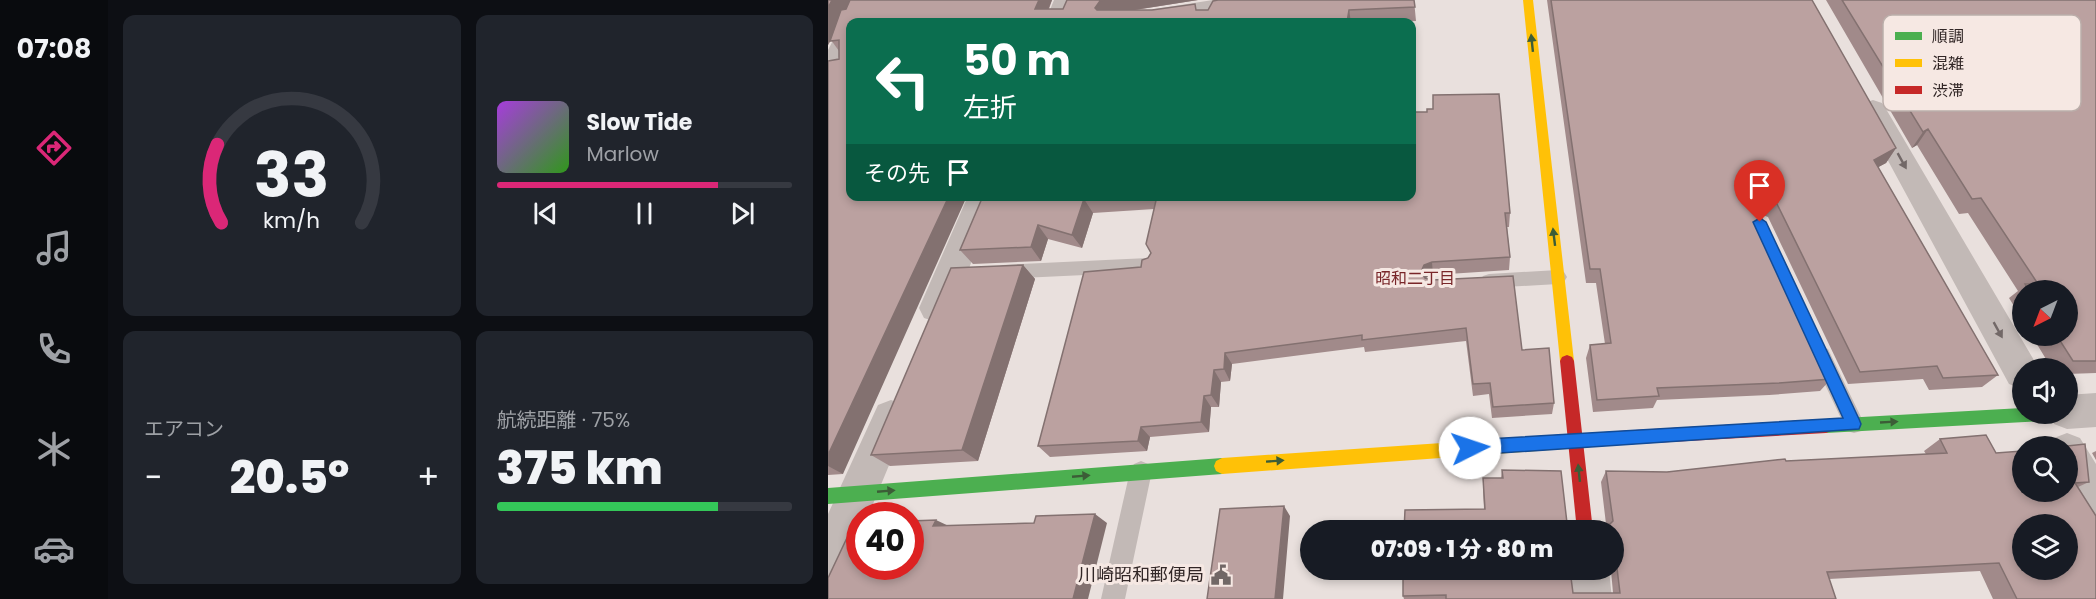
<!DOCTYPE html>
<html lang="ja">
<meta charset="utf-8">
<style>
:root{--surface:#171b24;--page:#20242c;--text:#f1f3f6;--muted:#9ea1a6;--line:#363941;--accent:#db2777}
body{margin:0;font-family:Poppins,"Noto Sans JP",sans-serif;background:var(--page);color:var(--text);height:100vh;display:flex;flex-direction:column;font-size:22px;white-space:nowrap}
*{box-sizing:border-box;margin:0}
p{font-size:20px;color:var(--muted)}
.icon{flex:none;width:33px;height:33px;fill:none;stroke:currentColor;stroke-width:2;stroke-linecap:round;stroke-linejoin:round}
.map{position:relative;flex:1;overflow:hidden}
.drawer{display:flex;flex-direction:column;gap:15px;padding:15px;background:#0d0f14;width:720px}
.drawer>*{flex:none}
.guide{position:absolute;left:18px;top:18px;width:570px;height:183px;border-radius:12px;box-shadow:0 3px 9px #0003;background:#0b6e4f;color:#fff;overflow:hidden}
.needle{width:39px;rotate:222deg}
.fabs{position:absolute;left:1184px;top:280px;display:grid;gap:12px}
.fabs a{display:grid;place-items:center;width:66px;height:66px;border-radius:50%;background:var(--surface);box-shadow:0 3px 9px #0003;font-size:30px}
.speed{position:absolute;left:18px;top:502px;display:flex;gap:12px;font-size:30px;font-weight:700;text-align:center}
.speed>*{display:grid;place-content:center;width:78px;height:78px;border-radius:50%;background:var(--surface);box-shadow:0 3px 9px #0003;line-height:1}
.speed .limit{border:9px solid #d22;background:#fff;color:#111}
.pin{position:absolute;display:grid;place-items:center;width:51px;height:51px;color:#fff;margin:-62px -26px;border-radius:50% 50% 50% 0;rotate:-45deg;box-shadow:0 0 6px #0007}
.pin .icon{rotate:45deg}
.me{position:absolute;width:66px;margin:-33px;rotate:86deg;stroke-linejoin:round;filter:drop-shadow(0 0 4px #0008)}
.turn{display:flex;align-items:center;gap:21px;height:126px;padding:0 18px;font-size:27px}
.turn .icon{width:78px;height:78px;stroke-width:2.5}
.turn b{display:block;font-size:42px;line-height:51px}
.then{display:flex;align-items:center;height:57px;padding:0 18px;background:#0003;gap:12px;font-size:22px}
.big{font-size:45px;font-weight:800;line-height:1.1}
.drawer .widget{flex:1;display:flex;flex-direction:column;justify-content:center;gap:9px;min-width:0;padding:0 21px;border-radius:12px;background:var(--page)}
.drawer .dial{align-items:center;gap:0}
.dial svg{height:156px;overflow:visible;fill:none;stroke:var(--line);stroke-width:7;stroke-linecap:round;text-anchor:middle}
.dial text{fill:var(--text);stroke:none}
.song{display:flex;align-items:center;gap:18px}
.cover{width:72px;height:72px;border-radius:9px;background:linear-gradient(135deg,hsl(280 70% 55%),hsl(110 70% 35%))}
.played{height:6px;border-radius:3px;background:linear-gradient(90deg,var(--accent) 75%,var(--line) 75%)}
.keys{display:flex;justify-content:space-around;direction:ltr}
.heat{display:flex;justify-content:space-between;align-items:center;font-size:33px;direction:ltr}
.charge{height:9px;border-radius:4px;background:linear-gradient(90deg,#34c759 75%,var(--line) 0)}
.drawer .tiles{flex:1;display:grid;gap:15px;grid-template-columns:repeat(2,1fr)}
.trip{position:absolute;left:472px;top:520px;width:324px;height:60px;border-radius:30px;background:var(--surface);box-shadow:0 3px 9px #0003;font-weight:800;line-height:60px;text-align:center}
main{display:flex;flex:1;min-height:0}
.tabs{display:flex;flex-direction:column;width:108px;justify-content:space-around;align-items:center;background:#090b0e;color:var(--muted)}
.tabs .icon{width:42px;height:42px}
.tabs .active{color:var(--accent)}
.tabs b{font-size:27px;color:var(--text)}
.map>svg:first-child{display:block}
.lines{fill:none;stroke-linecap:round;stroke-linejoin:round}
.lane{fill:#c2b9b6;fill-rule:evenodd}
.street{fill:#c2b9b6;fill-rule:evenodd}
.fast{fill:#4caf50;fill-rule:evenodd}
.slow{fill:#ffc107;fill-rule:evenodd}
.jam{fill:#c62828;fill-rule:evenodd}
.wall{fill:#a18a8a;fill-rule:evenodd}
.shaded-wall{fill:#837170}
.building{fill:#bba1a0;stroke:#837170;stroke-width:1.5;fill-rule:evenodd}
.oneway{fill:#3c5d37}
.oneway2{fill:#726867}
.route{fill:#1a73e8;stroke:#114b97;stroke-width:1.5}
.labels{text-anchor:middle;stroke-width:6;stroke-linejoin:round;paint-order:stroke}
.neighbourhood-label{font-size:16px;fill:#792629;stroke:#f6e8e3}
.near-poi-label{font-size:18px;fill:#312626;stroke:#f6e8e3;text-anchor:end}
.key{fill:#f6e8e3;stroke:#bbaeaa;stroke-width:1.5}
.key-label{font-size:16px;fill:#312626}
</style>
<main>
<nav class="tabs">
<b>07:08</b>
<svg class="icon active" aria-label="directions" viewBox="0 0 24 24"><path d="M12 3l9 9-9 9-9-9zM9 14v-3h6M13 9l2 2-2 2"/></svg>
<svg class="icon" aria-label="music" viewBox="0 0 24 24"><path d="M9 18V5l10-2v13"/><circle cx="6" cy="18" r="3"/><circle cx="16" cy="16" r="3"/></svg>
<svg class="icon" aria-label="phone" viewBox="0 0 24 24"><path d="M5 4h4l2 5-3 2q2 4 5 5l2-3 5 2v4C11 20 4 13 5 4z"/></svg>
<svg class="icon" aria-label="climate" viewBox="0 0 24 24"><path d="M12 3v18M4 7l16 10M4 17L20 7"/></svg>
<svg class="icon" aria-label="car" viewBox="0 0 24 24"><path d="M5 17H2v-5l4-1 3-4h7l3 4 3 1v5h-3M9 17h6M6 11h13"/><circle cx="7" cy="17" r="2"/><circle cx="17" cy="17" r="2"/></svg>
</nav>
<section class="drawer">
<div class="tiles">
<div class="widget dial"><svg viewBox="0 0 100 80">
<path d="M14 69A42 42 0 1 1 86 69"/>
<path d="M14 69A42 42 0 0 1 12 29" stroke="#db2777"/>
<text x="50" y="56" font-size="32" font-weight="700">33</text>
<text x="50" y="72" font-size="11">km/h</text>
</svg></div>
<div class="widget">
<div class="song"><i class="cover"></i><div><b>Slow Tide</b><p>Marlow</p></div></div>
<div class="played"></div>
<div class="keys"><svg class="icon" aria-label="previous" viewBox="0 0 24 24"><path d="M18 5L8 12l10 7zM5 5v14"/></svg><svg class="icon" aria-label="pause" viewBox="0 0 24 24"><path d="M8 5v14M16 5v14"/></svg><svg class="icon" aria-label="next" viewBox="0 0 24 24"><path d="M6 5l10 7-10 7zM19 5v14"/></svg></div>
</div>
<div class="widget"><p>エアコン</p>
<div class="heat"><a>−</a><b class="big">20.5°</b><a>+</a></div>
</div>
<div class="widget"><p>航続距離 · 75%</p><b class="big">375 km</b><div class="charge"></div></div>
</div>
</section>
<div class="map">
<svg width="1268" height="599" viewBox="0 0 1268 599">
<rect width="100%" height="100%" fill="#e9e0dd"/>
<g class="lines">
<path class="lane" d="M26,0H38L27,22H22C22,35 12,64 0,67V50Z
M320,258L326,260L329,265L326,270L320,272L175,279L169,277L166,272L169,267L175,265Z
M730,270L736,272L739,277L736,282L730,284L661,288L655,286L652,281L655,276L661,274Z
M993,347L1000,349L1033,417L1036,424L1033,431L1026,433L1019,431L983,355L986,349Z
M313,461L320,464L324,471L297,599H273L302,471L306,464Z"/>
<path class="street" d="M226,0H250L241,22H217Z
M385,0H442L438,5L430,7L330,22H276L280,17L288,15Z
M1045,100L1054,103L1058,109L1207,362L1210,369H1194V389L1181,384L1032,109L1036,103Z
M140,196H170L125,308L120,318L108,322L96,318L91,308Z
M1268,393V427L1239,429L1226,424L1222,414H1239V395Z
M63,400L76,405L81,417L40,516H32V536L15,576L0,582V514L50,405Z
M1239,433L1252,438L1268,464V519C1235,506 1239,477 1239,447H1222L1226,438Z
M739,570H781L784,599H742Z"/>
<path class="fast" d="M1194,408V414H1225L1222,419L1217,421L998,433L993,431L990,426L993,421L998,419Z
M394,458L400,461L402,466L400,471L394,474L0,504V488Z"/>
<path class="slow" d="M695,0H705L746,361L744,365L739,367L734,365L732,361Z
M790,431L795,433L798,438L795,443L790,445L394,474L388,471L386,466L388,461L394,458Z"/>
<path class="jam" d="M739,355L744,357L746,361L765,531H749L732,361L734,357Z
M998,419L1003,421L1006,426L1003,431L998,433L790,445L785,443L782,438L785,433L790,431Z"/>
</g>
<path class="wall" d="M0,0H224L221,9H235L239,0H370L307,10H380L586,0L588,21L561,22H22L15,474L0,475V61L11,59V51L3,40L0,45Z
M719,0H984L1068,148L1058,163L1050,167L1170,375L1154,387L1101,390L1095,379L1020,384L940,217L932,214L1007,373L1003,379L992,391L941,395L829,400L825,408L765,412L758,358L762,345L777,344L768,283H758Z
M998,0H1268V373L1239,374V369H1224L1204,336H1239V291H1194V319L1181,298L1190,291L1140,213L1131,214L1089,145L1084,148Z
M155,196H584L682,213L681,227H679L682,257L681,270L605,275L597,278L694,350L726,403L724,414L664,418L661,394L645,396L638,341L537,352L536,347L404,364L402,381L393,382L391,407H383L381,432L322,437L319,451L222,457L210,446L313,267L323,253L326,209L265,213L254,248L220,239L213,261L145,264L132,250Z
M195,265L207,279L150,461L62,466L43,455Z
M1158,435L1168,453L1194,451V492H1239V447H1230L1257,444L1261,482L1250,487L1268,516V599H1165L1152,571L1001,579L1008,599H576L575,596V570H742L745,593H785L783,570H786V531H576L577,510L656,509L655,489V478H673L674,470L733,471L739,523L778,524L773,482L778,471L839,472L957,459L958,461L1098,454L1096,451L1112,439ZM1194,525H1239V570H1194Z
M1268,451V460L1264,453Z"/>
<path class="shaded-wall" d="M4,0H23L0,45V8Z
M211,0H224L215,22L207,9Z
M276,0H370L287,13L274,22L267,8L272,1Z
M521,10L523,22H519Z
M1100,129L1089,145L1084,148L1095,132Z
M1068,148L1058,163L1036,175L1046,160Z
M121,196H139L15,474L0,466V455Z
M256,199L265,213L254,248L244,235Z
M939,199L931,214L924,217L932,202Z
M210,225L220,239L213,261L203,247Z
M604,262L605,275L597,278L593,272L596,265Z
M195,265L207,279L150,461L134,450Z
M397,353L404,364L402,381L396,369Z
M386,370L393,382L391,407L383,395Z
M376,396L383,407L381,432L373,422Z
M313,427L322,437L319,451L310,441Z
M456,506L462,516L455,599H447Z
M267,514L279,523L260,599H245Z
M108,520L125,528L105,526Z"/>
<path class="building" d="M0,0H4L0,8Z
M22,0H211L207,9H235L239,0H276L272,1L267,8L269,10H324L367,4L368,10H380L385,1L390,0H586L587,7L521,10L519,22H22V196H121L0,455V61L11,59V40L2,41L13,10L18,9Z
M723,0H984L1068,148L1046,160L1170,375L1115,378L1109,366L1032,372L948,202L939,199L932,202L929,208L1007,373L1000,374L1003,379L951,383L829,388L831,396L769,400L762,345L783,343L772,269H762Z
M1014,0H1268V361H1245L1229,336H1239V291H1201L1197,284H1210L1153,198L1144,199L1100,129L1095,132Z
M671,94L682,213H677L682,257L604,262L596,265L593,272L597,278L604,280L685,276L694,350L721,348L726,403L665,407L662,383L645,384L638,328L534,340V335L397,353L396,369L386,370L383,395L376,396L373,422L313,427L310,441L210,446L256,272L313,267L314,260L320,258L323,253L318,244L329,196H584V112H599V109H605V95Z
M155,196H294L256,199L244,235L210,225L203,247L132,250Z
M195,265L134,450L43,455L123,268Z
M1158,435L1168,453L1194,451V492H1239V447H1230L1257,444L1261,482L1247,483L1268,516V599H1189L1171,563L999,572L1008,599H618V595L575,596V570H742L745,593H792L788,560H786V531H576L577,510L657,509L655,478H675L674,470L733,471L739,523L782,524L785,521L778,471L839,472L957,459L958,461L1119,453L1112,439ZM1194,525H1239V570H1194Z
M456,506L447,599H379L392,509Z
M267,514L245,599H0V578L26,523H32V567H82V521L108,520L105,526L206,523L208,516Z"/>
<defs><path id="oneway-solid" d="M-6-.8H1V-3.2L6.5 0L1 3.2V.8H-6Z" transform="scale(1.5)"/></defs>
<g class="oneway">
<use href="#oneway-solid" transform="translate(704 43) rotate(-96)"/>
<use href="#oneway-solid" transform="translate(726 237) rotate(-97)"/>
<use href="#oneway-solid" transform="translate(1061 422) rotate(-3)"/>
<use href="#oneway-solid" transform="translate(447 461) rotate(-4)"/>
<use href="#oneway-solid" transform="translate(751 473) rotate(-96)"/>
<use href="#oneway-solid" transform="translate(253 476) rotate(-5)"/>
<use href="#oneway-solid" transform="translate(58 491) rotate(-5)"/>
</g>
<g class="oneway2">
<use href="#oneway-solid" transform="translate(1074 161) rotate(61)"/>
<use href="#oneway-solid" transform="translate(1170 330) rotate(61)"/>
</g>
<path class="route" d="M932,218L938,222L1031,419L1033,424L1031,429L642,455L637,453L634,448L637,442L642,440L1015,418L925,222Z"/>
<defs>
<g id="civic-bare" transform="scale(1.62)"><path d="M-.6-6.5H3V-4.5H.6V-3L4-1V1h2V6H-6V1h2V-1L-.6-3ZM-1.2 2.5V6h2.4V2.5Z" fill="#716766" stroke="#f6e8e3" stroke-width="2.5" paint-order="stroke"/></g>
</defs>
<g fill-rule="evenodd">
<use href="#civic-bare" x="393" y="575"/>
</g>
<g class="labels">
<g class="neighbourhood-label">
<text x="587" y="284">昭和二丁目</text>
</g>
<g class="near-poi-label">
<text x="376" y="581">川崎昭和郵便局</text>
</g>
</g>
<rect x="1055" y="15" width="198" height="96" rx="9" class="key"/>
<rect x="1067" y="32" width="27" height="8" fill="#4caf50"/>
<rect x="1067" y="59" width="27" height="8" fill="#ffc107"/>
<rect x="1067" y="86" width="27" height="8" fill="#c62828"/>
<g class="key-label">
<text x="1104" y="42">順調</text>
<text x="1104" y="69">混雑</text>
<text x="1104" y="96">渋滞</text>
</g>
</svg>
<div class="fabs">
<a><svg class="needle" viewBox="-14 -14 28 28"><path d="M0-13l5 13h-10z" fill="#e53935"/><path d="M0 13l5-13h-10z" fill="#9ea1a6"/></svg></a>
<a><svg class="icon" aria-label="sound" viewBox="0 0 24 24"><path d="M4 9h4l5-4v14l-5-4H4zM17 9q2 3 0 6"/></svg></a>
<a><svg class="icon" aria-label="search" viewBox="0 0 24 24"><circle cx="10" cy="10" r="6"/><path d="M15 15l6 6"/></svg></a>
<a><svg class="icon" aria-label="layers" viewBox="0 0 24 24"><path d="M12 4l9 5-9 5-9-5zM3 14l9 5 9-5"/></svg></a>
</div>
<div class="speed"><div class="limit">40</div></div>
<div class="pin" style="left:932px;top:222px;background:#d93025"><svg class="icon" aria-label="arrive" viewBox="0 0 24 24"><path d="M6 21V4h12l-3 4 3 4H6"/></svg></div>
<svg class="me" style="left:642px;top:448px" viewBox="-20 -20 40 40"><circle r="19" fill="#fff"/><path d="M0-13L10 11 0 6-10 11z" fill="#1a73e8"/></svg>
<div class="trip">07:09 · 1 分 · 80 m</div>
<div class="guide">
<div class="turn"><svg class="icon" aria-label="left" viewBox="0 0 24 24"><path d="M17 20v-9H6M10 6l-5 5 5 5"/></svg><div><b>50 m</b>左折</div></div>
<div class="then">その先<svg class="icon" aria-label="arrive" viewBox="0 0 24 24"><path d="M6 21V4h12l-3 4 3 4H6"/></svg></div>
</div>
</div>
</main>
